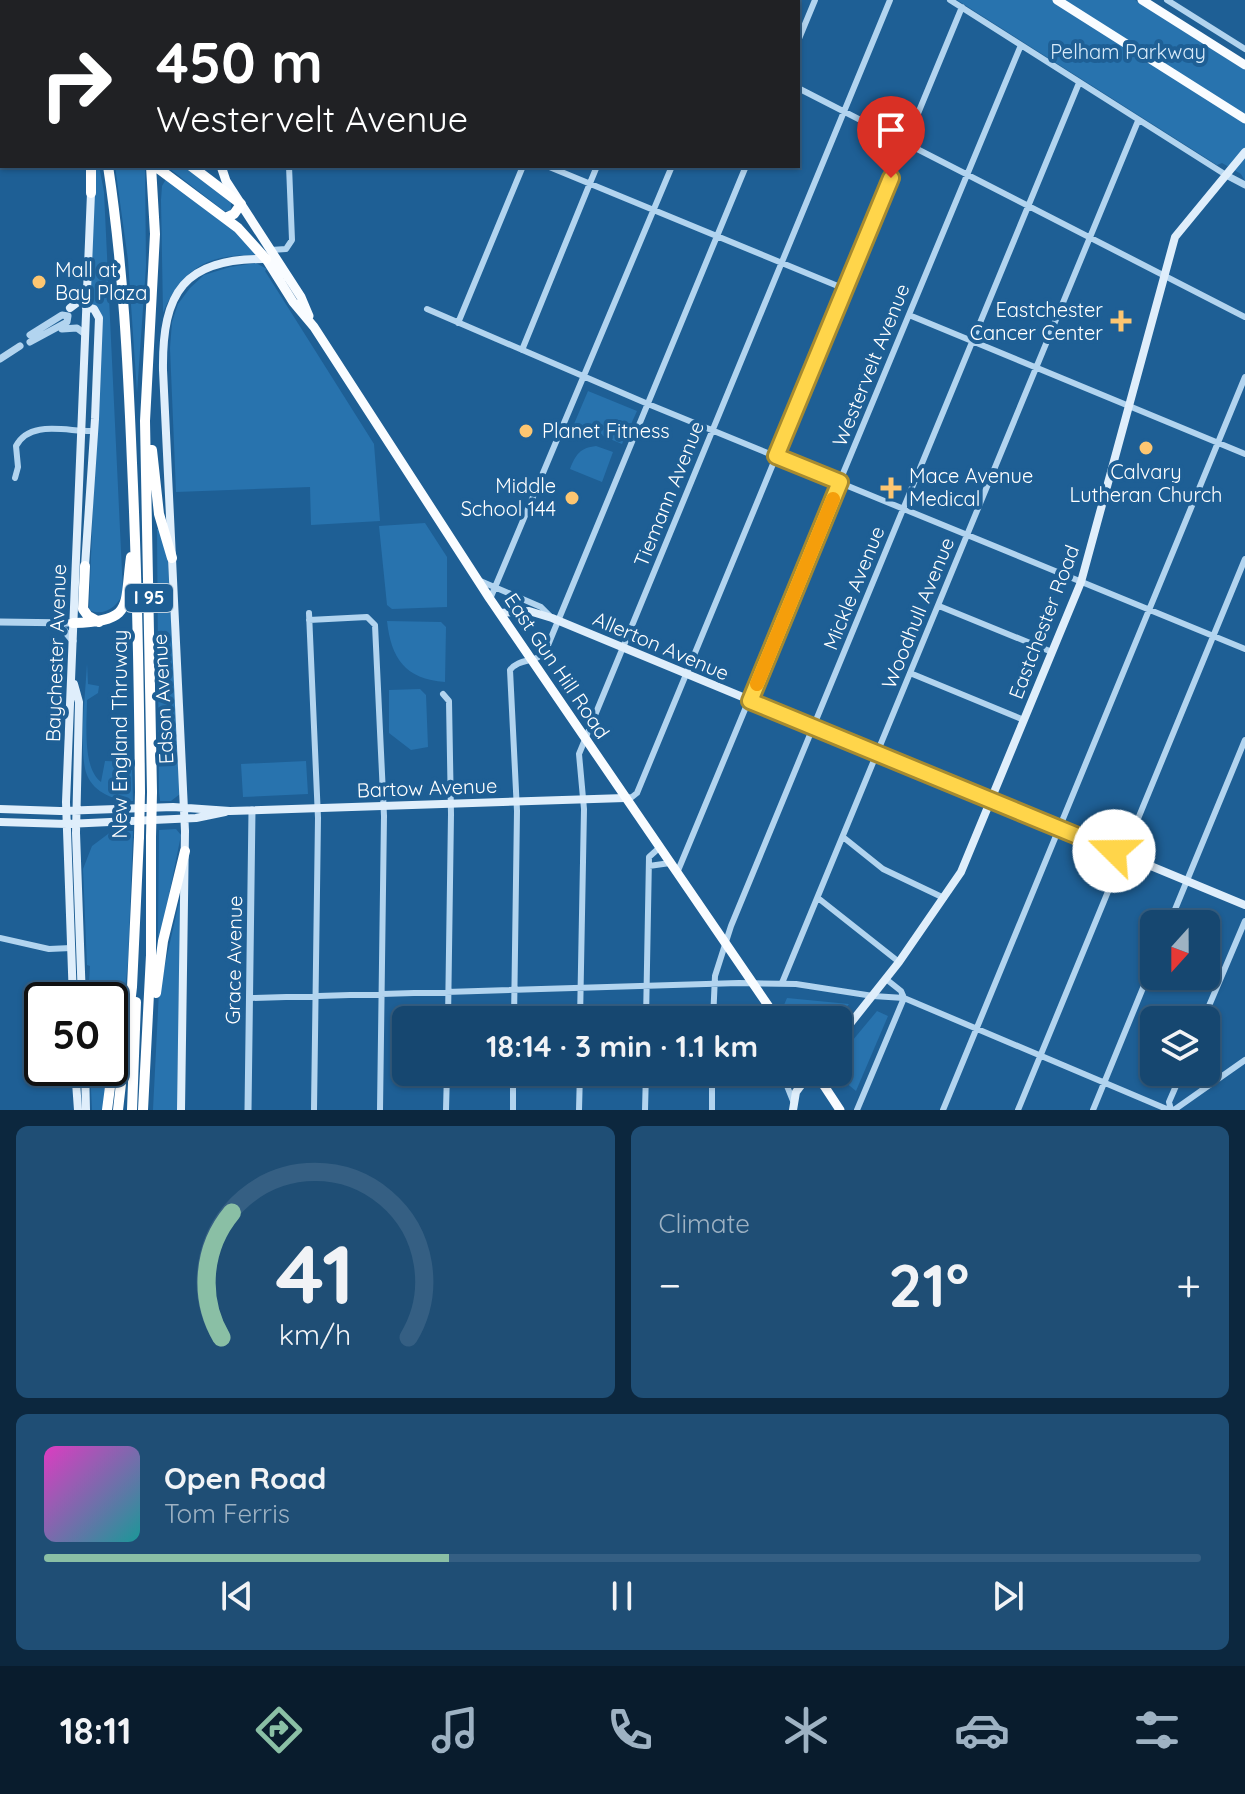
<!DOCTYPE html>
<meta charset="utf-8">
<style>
:root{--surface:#164770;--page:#1f4e75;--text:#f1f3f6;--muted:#9eb2c3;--line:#355f83;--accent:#8abfa5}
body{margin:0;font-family:Quicksand,sans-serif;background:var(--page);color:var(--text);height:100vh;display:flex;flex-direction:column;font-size:30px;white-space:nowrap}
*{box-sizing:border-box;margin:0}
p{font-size:26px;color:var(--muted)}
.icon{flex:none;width:44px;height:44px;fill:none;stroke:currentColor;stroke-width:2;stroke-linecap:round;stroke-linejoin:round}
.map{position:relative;height:1110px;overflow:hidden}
.drawer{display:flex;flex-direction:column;gap:16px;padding:16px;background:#0c273e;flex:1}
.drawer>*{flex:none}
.hud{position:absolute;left:0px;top:0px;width:800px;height:168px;box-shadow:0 2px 6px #0004,0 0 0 2px var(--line);background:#202124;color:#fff;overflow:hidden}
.needle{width:52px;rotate:201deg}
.fabs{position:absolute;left:1140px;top:910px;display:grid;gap:16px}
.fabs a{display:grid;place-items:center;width:80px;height:80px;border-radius:12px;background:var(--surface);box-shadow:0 2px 6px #0004,0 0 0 2px var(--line);font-size:40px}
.speed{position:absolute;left:24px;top:982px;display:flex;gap:16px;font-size:40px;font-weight:700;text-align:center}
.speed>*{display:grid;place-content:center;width:104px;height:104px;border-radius:50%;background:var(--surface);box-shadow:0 2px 6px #0004,0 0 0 2px var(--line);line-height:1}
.speed .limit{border:4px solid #111;border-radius:12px;background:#fff;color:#111}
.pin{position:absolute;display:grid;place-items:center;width:68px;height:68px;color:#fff;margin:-82px -34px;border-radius:50% 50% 50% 0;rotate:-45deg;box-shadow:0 0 8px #0007}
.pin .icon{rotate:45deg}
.me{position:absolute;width:88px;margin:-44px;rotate:292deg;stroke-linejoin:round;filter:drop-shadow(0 0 6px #0008)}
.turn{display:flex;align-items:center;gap:28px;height:168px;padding:0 24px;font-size:36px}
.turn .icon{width:104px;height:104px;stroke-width:2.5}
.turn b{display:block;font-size:56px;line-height:68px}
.big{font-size:60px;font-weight:700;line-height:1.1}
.drawer .widget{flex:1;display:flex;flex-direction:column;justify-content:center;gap:12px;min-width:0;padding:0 28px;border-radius:12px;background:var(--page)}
.drawer .dial{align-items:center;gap:0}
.dial svg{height:208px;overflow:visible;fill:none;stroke:var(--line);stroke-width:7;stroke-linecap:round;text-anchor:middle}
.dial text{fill:var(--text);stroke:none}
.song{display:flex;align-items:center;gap:24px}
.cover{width:96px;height:96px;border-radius:12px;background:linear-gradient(135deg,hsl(310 70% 55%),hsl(180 70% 35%))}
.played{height:8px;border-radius:4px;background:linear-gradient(90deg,var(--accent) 35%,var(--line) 35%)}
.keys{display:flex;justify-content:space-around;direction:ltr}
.heat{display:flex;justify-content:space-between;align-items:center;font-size:44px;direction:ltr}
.drawer .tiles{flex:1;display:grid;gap:16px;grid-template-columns:1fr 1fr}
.widget:last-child{grid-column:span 2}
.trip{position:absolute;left:392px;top:1006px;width:460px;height:80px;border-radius:12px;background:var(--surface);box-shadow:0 2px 6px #0004,0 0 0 2px var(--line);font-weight:700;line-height:80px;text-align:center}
.tabs{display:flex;height:128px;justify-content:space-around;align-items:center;background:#091c2d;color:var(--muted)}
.tabs .icon{width:56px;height:56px}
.tabs .selected{color:var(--accent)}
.tabs b{font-size:36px;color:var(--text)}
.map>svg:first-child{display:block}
.green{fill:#2873ae}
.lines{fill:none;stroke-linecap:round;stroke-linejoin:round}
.minor{stroke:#b2d4ef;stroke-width:6}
.tertiary{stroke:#b2d4ef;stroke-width:7}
.secondary{stroke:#dfeefb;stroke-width:8}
.primary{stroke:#f9fcff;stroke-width:9}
.motorway{stroke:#fff;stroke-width:10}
.motorway-bridge{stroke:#fff;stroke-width:10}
.route-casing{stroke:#a68a30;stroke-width:20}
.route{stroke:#ffd54a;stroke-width:14}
.slow{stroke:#f59e0b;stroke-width:14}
.poi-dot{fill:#fdc671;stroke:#1e5f95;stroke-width:3}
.labels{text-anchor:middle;stroke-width:8;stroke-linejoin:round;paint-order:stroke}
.shield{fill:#1e5f95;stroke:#bccfdf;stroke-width:2}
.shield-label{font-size:18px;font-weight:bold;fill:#fff}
.park-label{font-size:20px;fill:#d8ebfa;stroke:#1e5f95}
.poi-label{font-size:20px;fill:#fff;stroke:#1e5f95;text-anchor:start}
.street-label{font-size:20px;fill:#fff;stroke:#1e5f95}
</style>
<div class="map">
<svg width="1245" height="1110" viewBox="0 0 1245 1110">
<rect width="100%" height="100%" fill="#1e5f95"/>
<path class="green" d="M957,0H1135L1245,70V181L1241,174L1222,163L1217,165Z
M94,166H99L104,192L123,593C118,607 103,617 89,610L100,317L89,303Z
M115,166H145L146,266L137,393L128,260Z
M166,166H187L231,202V211H224Z
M166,179C190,197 245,229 255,255C208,254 181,269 163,313L161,200L162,186Z
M256,263L267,269L265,271L374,444L380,521L311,525L310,487L176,492L170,348L172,322L178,304L190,288L204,275L230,267Z
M588,391L637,411L622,444L574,424Z
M596,446L613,452L602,482L570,469C576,454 580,448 596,446Z
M425,523L447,557V607L392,609L387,605L379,526Z
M157,529H160L168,559L180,794L171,801H160L159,792Z
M387,621L441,622L446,627L445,682C405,679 391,658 387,621Z
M87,663L88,684L99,686L98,693L87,700C87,722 82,768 101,782L105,761L132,762L133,801C116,801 94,793 87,775C78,753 86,689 87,663Z
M420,689L426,695L428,747L411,750L389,733V690Z
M306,761L308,794L243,797L241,764Z
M176,829L181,835L160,940L158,939L159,830Z
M112,831H133L128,962L120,1037C119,1021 110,1021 110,1000H88L90,966L87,965L83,869L92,846Z
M180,898L177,1110H153L159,991Z
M787,998L849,1004L836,1020H794L784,1005Z
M877,1011L888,1016L856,1091L833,1072H838V1058Z
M90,1068H108L103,1110H92Z"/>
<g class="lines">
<path class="minor" d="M283,0V2
M352,0V2
M422,0V2
M626,0L630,2
M950,0L1226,175
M1167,0L1245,49
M516,2L517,0
M590,2L591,0
M664,2L665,0
M739,2L740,0
M798,41L815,0
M798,88L1245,317
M547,166L845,289
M271,250L286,249L292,240L289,166
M427,309L648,404L1245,649
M909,315L1245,454
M458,323L523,166
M522,350L597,166
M15,478L18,467L16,446C30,419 68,432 93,431
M478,580L541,607L550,616
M490,599L672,166
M939,606L1052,652
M309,613L318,818L314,1110
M309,620L367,617L375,625L384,816L380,1110
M910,673L1024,720
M443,694L449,701L451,814L448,1020
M625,798L632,797L637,793L962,7
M843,837L883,869L944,898
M649,866L670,863
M677,873L1021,45
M818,898L899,962
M1169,924L1245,740
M0,938L49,949L71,948
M782,983L1138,121
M250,998L739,983L796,984L873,996L904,998L1169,1110
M514,1020L517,811L510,670C520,657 537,664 546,650L746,166
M580,1020L584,809L579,754L890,0
M646,1020L649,857L659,848
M713,1020L715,976L731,926L1079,83
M1203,1020L1245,921
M786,1072L787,1086L793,1101
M446,1110L447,1072
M513,1110V1072
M579,1110L580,1072
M645,1110L646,1072
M712,1110V1072
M857,1110L904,998L901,991L886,979
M943,1110L1245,377
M1018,1110L1245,559
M1093,1110L1154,961
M1171,1110L1169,1102L1182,1072
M1174,1110L1245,1060"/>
<path class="tertiary" d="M1226,175L1245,185
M62,329L77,328L85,334
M30,342L67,322L68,316L62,315L30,335
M0,359L20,346
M0,622L73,623
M50,626L64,630L73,641
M248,1110L252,810"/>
<path class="secondary" d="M70,308L82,299L87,291
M85,566L95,419L99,318L94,309L86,307
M500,613L529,611L552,618L1245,905
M74,684L79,702L76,833L82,1000
M0,809L60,811L173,807L230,811L625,798
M0,822L67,824L196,818L225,812
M73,1000L66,802L91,193
M838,1039L899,962L961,872L1081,582L1175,237L1245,152
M75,1068L78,1110
M85,1068L86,1110
M181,1110L185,831L163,370C162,292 184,258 266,259
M793,1110L796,1092L811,1072"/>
<path class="primary" d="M1057,0L1245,119
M1142,0L1245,65
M215,2V0
M221,166L226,181L301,297L309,316
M266,259L293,302L314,327L490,599L778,1020
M815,1072L840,1110"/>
<path class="motorway" d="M79,0V2
M105,0V2
M192,0L195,2
M24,2L26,0
M116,2L119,0
M148,2L152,0
M0,40L2,36
M0,90L2,88
M0,107L2,106
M0,118L2,117
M108,166C123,264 128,364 132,463C137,573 139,682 140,792
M151,166L155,234L145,421L152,792
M155,166L238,228L266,259
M191,166L241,204L234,214L225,218
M91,193V166
M152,450L159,514L172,558
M85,566L83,609L88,616L99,622
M73,623C134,621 124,608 131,557
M156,993L163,941L185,851
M107,1110L116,1041L115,1031L110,1020
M118,1110L132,987L139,837
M132,1110L136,1002
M143,1110L151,955V837"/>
<path class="motorway-bridge" d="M139,837L140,792
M151,837L152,792"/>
</g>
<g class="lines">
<g class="route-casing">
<path id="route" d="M891,178L776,456L840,482L750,701L1114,851"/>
</g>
<use href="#route" class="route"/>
<path class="slow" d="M757,684L833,499"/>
</g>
<g class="poi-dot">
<circle cx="39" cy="282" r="8"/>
<path d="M1117 309h8v8h8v8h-8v8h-8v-8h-8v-8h8z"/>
<circle cx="526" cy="431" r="8"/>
<circle cx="1146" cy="448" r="8"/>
<path d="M887 476h8v8h8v8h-8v8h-8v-8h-8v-8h8z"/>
<circle cx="572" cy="498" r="8"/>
</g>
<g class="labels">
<rect class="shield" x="125" y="584" width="48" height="28" rx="6"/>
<g class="shield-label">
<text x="149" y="604">I 95</text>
</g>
<g class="park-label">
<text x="1128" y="59">Pelham Parkway</text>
</g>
<g class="poi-label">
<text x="55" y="277">Mall at<tspan x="55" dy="23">Bay Plaza</tspan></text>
<text x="1103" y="317" text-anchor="end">Eastchester<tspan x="1103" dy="23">Cancer Center</tspan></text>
<text x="542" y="438">Planet Fitness</text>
<text x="1146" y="479" text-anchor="middle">Calvary<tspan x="1146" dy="23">Lutheran Church</tspan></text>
<text x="909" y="483">Mace Avenue<tspan x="909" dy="23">Medical</tspan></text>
<text x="556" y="493" text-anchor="end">Middle<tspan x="556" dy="23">School 144</tspan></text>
</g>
<g class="street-label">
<text transform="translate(871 365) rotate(-68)" y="7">Westervelt Avenue</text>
<text transform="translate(669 494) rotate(-68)" y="7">Tiemann Avenue</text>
<text transform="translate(854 588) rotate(-68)" y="7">Mickle Avenue</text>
<text transform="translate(918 613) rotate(-68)" y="7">Woodhull Avenue</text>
<text transform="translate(1044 622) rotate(-69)" y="7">Eastchester Road</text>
<text transform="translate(661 646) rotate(23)" y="7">Allerton Avenue</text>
<text transform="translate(56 653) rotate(-88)" y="7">Baychester Avenue</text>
<text transform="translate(557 666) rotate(56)" y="7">East Gun Hill Road</text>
<text transform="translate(163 699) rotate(-93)" y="7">Edson Avenue</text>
<text transform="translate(120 734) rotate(-90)" y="7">New England Thruway</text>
<text transform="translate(427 788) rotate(-2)" y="7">Bartow Avenue</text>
<text transform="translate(234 960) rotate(-89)" y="7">Grace Avenue</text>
</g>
</g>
</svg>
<div class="fabs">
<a><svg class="needle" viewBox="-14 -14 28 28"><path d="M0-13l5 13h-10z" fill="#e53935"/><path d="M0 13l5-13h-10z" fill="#9eb2c3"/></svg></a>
<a><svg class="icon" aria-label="layers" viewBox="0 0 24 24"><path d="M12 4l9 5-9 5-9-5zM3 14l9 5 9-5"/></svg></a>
</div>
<div class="speed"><div class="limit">50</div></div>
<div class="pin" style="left:891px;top:178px;background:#d93025"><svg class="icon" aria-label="arrive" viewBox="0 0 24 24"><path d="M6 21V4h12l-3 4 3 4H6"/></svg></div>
<svg class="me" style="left:1114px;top:851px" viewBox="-20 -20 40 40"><circle r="19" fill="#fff"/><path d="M0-13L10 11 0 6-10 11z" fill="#ffd54a"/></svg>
<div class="trip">18:14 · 3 min · 1.1 km</div>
<div class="hud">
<div class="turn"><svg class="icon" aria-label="right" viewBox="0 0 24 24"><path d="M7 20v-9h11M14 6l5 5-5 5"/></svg><div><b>450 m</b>Westervelt Avenue</div></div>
</div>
</div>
<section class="drawer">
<div class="tiles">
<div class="widget dial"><svg viewBox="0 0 100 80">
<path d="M14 69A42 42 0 1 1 86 69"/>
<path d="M14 69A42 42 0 0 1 18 21" stroke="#8abfa5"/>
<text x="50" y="56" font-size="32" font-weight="700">41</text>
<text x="50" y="72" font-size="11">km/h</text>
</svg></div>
<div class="widget"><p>Climate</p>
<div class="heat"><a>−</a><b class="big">21°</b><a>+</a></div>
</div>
<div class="widget">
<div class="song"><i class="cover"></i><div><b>Open Road</b><p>Tom Ferris</p></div></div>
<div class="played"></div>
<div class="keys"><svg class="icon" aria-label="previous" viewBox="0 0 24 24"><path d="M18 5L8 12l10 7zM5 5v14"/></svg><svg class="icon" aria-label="pause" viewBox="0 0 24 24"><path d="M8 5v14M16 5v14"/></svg><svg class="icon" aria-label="next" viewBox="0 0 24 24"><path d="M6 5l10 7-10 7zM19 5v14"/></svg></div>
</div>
</div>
</section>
<nav class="tabs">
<b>18:11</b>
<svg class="icon selected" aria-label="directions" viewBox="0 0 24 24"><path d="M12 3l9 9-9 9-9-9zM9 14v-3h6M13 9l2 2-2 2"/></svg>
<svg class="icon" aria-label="music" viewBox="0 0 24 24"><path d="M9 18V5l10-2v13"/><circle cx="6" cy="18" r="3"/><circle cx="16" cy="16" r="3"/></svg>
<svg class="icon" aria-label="phone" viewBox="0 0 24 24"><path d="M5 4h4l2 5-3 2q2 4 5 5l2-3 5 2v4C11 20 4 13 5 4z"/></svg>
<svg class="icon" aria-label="climate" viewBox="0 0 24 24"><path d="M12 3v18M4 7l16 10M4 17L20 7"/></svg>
<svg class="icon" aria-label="car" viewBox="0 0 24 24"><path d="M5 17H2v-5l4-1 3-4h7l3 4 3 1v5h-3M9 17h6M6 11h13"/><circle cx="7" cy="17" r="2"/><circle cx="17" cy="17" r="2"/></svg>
<svg class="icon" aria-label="filters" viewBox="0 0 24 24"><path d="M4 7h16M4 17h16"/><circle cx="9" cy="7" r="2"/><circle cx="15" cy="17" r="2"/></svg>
</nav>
